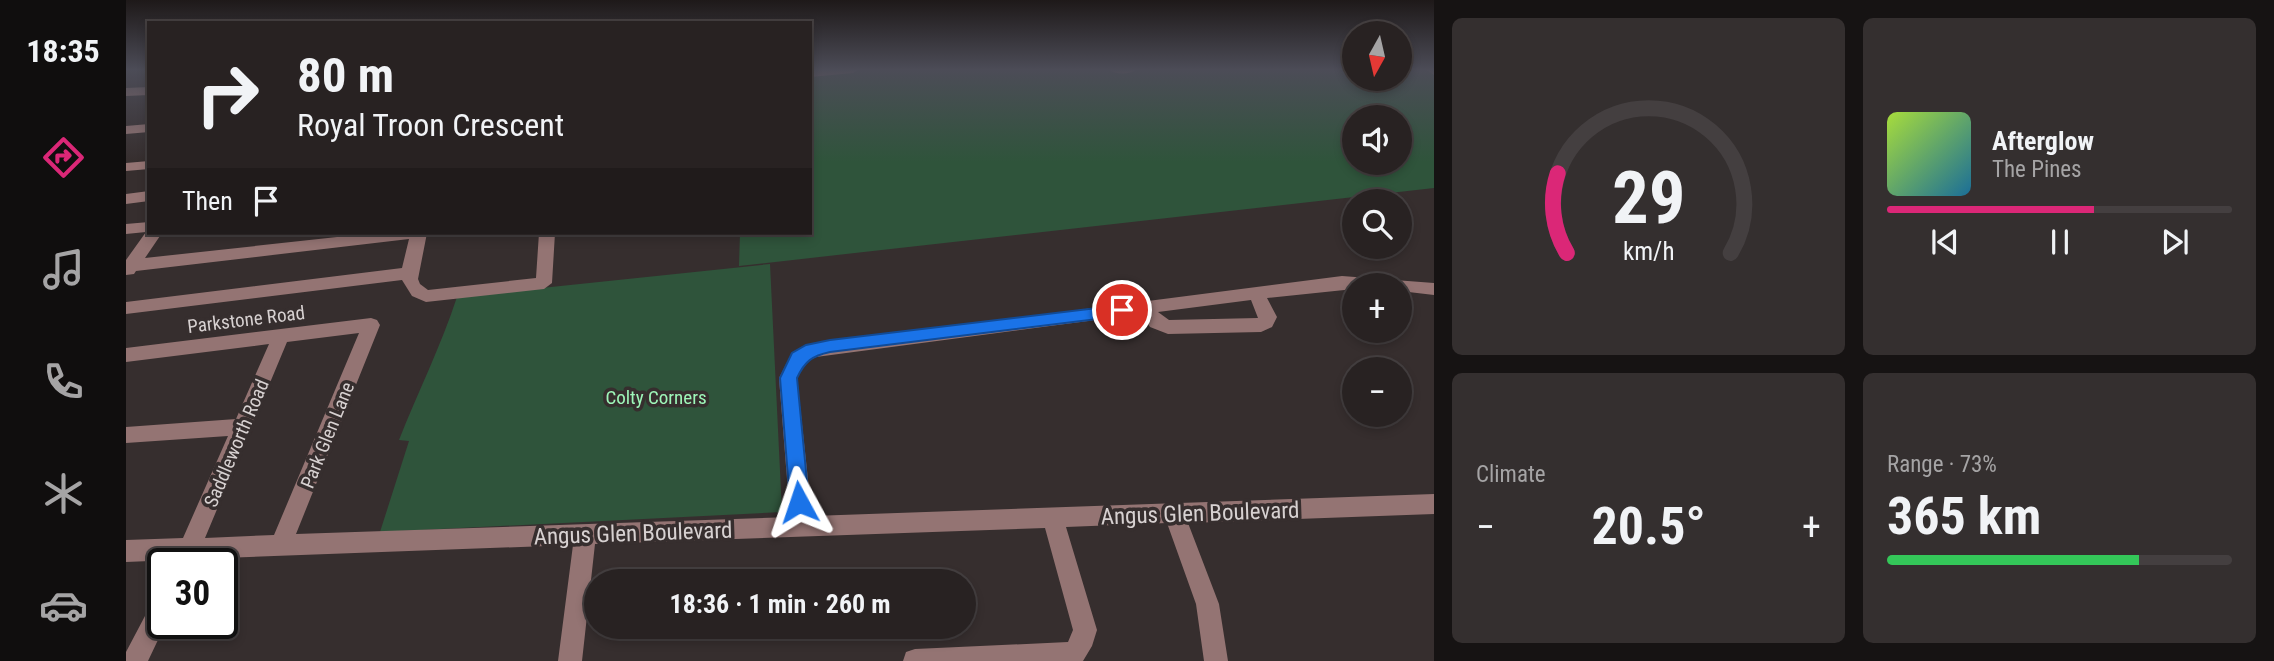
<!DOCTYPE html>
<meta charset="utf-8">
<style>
:root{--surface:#282222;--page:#342f2f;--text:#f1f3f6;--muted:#a5a4a5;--line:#443f40;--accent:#db2777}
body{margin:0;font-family:"Roboto Condensed",sans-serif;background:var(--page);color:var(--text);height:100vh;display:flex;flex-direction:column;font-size:26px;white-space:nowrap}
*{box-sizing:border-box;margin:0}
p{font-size:23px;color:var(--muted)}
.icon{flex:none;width:38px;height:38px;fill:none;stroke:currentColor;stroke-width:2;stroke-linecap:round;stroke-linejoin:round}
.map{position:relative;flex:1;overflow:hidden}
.details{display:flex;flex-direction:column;gap:18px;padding:18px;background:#161313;width:840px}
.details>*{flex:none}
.guide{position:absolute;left:21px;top:21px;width:665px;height:214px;border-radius:0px;box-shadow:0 4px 10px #0003,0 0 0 2px var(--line);background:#282222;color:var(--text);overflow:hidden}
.needle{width:46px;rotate:188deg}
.tools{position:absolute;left:1216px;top:21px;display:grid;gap:14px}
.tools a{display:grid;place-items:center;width:70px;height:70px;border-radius:50%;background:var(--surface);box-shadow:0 4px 10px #0003,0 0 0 2px var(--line);font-size:35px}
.speed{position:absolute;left:21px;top:548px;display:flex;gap:14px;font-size:35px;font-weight:700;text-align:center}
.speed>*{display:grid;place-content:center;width:91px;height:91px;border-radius:50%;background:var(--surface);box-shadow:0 4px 10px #0003,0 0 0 2px var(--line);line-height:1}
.speed .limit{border:4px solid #111;border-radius:10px;background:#fff;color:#111}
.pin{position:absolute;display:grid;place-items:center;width:60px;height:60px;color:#fff;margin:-30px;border:4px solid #fff;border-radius:50%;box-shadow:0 2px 7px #0007}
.me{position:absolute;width:77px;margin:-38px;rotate:355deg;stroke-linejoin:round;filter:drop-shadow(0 0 5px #0008)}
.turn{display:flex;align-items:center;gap:24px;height:147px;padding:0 35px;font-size:32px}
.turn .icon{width:91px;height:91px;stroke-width:2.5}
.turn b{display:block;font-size:49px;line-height:60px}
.then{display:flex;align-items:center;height:66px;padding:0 35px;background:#0003;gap:14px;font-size:26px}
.big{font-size:52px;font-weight:700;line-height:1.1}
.details .widget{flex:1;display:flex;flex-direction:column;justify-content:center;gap:10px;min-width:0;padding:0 24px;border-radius:10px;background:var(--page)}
.details .dial{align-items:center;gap:0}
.dial svg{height:182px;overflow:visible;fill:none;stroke:var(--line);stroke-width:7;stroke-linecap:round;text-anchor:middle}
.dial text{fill:var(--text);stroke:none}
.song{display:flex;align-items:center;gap:21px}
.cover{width:84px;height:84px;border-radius:10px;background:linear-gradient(135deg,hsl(80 70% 55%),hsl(200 70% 35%))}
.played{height:7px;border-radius:4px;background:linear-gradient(90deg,var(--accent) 60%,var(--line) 60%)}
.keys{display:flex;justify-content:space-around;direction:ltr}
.heat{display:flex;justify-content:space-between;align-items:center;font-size:38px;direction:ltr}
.charge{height:10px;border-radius:5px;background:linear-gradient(90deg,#34c759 73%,var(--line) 0)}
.details .tiles{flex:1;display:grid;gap:18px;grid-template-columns:repeat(2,1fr)}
.trip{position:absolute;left:458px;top:569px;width:392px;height:70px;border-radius:35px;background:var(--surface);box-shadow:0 4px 10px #0003,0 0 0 2px var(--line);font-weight:700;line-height:70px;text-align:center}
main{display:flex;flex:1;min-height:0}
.menu{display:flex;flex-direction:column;width:126px;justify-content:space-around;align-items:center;background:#100e0e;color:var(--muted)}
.menu .icon{width:49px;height:49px}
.menu .selected{color:var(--accent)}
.menu b{font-size:32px;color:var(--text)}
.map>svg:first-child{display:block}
.green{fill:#2f543b;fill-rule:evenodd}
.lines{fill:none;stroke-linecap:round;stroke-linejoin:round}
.minor{fill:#947473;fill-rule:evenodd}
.route{fill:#1a73e8;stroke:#114b97;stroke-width:2}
.labels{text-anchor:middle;stroke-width:7;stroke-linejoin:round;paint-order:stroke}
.street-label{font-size:19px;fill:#d7d1d1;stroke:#362e2e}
.park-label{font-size:19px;fill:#9ef7b9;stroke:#362e2e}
.near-street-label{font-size:23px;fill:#d7d1d1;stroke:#362e2e}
</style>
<main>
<nav class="menu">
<b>18:35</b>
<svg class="icon selected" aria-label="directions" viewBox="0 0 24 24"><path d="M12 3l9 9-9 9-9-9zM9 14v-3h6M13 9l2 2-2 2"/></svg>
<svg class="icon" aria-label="music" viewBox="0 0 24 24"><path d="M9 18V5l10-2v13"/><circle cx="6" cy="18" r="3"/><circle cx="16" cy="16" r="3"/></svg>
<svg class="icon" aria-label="phone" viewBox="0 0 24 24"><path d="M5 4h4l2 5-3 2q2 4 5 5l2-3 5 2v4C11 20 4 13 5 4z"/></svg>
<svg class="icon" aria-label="climate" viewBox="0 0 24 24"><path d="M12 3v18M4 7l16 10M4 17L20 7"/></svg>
<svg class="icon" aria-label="car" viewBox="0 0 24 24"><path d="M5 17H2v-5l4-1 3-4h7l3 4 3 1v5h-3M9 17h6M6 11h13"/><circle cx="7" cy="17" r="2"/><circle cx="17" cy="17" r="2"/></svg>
</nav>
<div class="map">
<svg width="1308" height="661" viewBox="0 0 1308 661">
<rect width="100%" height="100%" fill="#362e2e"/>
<path class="green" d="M684,69H1228V79H1274V69H1308V188L613,266L614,233H684ZM1228,117H1274V163H1228Z
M644,264L656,512L254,532L283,441L273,440C292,392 315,346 331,297Z"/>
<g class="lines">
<path class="minor" d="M684,69H733L727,73L684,77Z
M982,69H1011C1004,75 989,75 982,69Z
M1299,69H1308V75Z
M23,87V95L0,96V88Z
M23,124V132L0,134V126Z
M23,161V169L0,171V163Z
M23,191V201L0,204V194Z
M23,222V233H36L19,258L248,233H301L292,279L294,284L302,290L410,278L413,233H429L426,283L418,289L300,302L286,296L276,280L0,314V302L276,268L283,239L10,271L8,274L0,275V260L20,232L0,234V224Z
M1216,276L1308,283V295L1274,291V285H1228V289L1141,298L1151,317L1146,327L1135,332L1042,334L1024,327L1015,314L690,357L679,363L671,378L686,516L1308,494V514L1062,523L1093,604L1102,661H1078L1070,604L1041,523L940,527L971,630L966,646L957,661H777L780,652L789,649L942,642L947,630L919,528L469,544L456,661H432L447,545L70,559L68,564H46L48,560L0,562V540L57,538L102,436L0,443V427L110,419L143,344L0,362V348L245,318L251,320L254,325L170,534L664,517L653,378L666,353L680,345ZM1125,300L1132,318L1043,320L1032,312ZM233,333L148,535L79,538L161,342Z
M37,594V623H40L22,661H0V652L29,597Z"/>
</g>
<linearGradient id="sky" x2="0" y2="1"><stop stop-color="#1e1919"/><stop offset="0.43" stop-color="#4c4c57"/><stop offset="1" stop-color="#4c4c57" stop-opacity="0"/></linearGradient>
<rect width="1308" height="162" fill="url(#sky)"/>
<path class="route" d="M996,305L1004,310L996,316L704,352C686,356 679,361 671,378L683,502L680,508L673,511L667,508L664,502L654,378L666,353L680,345L704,340Z"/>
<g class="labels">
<g class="street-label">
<text transform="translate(120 319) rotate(-7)" y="7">Parkstone Road</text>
<text transform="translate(201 435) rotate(-68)" y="7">Park Glen Lane</text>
<text transform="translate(110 443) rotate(-67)" y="7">Saddleworth Road</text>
</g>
<g class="park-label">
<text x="530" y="404">Colty Corners</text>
</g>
<g class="near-street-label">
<text transform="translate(1074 513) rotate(-2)" y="8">Angus Glen Boulevard</text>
<text transform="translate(507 533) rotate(-2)" y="8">Angus Glen Boulevard</text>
</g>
</g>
</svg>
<div class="tools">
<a><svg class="needle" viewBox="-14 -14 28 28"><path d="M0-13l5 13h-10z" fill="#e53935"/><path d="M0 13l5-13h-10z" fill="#a5a4a5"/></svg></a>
<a><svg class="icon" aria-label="sound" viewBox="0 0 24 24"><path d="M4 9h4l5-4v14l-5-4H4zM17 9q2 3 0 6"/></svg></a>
<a><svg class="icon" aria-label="search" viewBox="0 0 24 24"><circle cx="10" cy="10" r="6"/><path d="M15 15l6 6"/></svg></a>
<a>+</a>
<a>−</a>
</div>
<div class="speed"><div class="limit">30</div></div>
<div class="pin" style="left:996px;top:310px;background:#d93025"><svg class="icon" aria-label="arrive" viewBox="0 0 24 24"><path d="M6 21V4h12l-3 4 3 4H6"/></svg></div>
<svg class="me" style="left:673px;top:502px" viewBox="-20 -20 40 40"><path d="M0-17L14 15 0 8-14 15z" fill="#1a73e8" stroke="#fff" stroke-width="4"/></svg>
<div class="trip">18:36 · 1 min · 260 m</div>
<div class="guide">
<div class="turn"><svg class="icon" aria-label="right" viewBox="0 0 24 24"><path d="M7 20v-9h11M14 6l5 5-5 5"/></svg><div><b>80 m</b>Royal Troon Crescent</div></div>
<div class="then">Then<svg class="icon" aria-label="arrive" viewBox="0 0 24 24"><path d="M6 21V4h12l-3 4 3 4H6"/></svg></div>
</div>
</div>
<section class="details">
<div class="tiles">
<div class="widget dial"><svg viewBox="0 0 100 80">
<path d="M14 69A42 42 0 1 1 86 69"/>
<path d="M14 69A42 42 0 0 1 10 34" stroke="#db2777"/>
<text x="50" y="56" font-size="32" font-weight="700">29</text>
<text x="50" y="72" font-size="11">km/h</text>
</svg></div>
<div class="widget">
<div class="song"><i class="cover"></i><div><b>Afterglow</b><p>The Pines</p></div></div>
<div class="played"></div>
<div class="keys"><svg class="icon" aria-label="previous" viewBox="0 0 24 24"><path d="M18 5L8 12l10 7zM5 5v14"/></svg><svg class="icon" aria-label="pause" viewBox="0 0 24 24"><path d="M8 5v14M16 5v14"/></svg><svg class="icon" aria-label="next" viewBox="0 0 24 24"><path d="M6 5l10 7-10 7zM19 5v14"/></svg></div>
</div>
<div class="widget"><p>Climate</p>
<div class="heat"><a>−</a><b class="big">20.5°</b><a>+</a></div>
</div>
<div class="widget"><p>Range · 73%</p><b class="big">365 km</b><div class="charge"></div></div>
</div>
</section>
</main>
